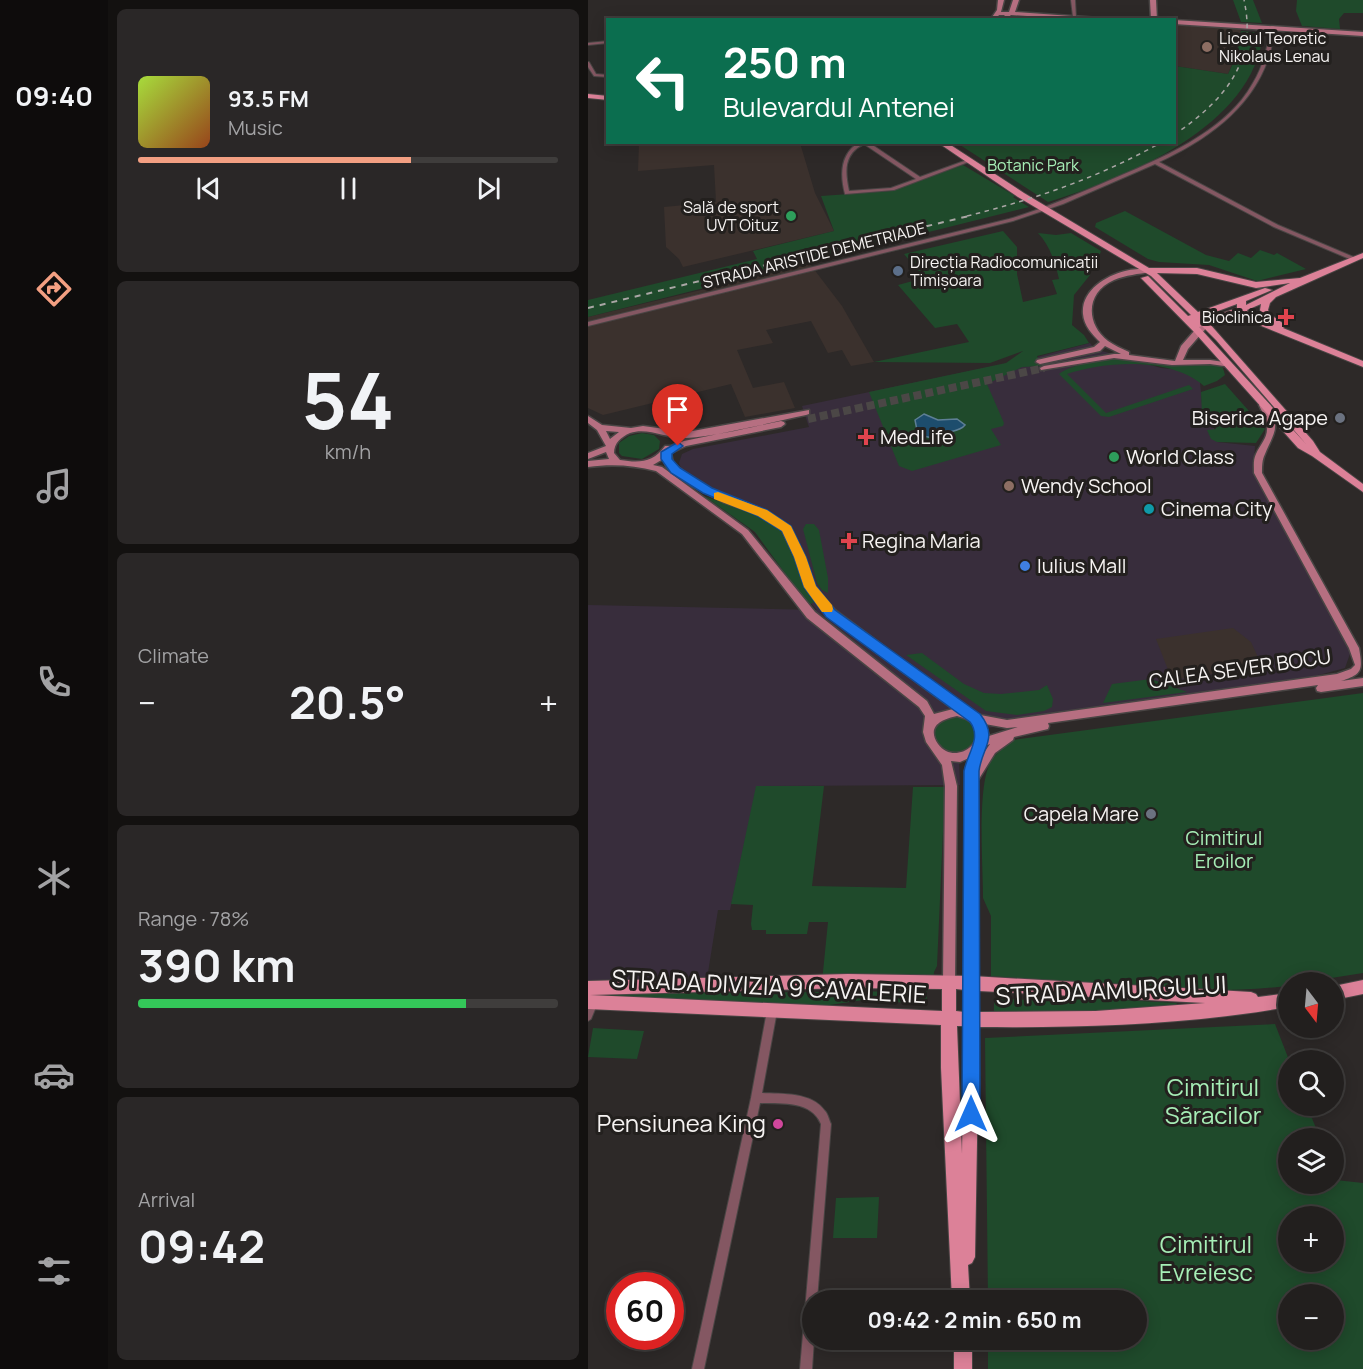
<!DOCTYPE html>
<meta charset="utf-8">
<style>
:root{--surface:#221f1e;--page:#2a2727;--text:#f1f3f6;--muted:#a2a2a4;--line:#3f3d3c;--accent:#f39f82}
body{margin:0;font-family:Manrope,sans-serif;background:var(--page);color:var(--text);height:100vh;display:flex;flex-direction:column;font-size:22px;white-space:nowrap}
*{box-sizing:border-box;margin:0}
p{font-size:20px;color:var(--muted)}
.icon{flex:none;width:33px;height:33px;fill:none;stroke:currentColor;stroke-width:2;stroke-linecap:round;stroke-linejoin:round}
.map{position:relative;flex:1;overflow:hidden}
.sheet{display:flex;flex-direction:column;gap:9px;padding:9px;background:#131110;width:480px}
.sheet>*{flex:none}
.top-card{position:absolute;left:18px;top:18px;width:570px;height:126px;border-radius:0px;box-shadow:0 3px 15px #0003,0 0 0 2px var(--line);background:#0b6e4f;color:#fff;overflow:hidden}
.needle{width:39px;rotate:164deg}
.fabs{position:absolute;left:690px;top:972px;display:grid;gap:12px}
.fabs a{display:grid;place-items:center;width:66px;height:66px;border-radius:50%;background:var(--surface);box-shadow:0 3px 15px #0003,0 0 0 2px var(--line);font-size:30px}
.speed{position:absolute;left:18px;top:1272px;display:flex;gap:12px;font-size:30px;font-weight:700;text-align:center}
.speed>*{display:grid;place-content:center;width:78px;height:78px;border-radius:50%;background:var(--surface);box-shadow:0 3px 15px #0003,0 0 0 2px var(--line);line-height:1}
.speed .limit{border:9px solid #d22;background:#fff;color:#111}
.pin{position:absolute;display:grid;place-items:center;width:51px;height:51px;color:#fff;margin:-62px -26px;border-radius:50% 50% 50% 0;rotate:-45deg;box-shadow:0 0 6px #0007}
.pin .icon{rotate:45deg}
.me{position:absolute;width:66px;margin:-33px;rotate:0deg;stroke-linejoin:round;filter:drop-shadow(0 0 4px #0008)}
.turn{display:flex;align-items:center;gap:21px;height:126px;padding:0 18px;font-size:27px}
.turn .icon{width:78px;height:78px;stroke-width:2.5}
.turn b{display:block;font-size:42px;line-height:51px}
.big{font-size:45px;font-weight:700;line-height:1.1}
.sheet .widget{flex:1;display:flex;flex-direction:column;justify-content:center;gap:9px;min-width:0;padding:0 21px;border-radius:9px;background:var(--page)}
.sheet .dial{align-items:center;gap:0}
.dial b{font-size:78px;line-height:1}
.song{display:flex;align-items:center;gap:18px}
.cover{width:72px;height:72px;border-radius:9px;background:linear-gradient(135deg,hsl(80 70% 55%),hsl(20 70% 35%))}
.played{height:6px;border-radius:3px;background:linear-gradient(90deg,var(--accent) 65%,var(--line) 65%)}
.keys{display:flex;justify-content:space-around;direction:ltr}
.heat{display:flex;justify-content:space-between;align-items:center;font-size:33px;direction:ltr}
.charge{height:9px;border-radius:4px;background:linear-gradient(90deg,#34c759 78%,var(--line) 0)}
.trip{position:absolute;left:214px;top:1290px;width:345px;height:60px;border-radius:30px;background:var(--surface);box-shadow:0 3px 15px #0003,0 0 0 2px var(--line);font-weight:700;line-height:60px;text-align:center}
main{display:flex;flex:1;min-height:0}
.tabs{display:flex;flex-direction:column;width:108px;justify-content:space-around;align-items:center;background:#0e0c0c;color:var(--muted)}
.tabs .icon{width:42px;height:42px}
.tabs .on{color:var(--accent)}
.tabs b{font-size:27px;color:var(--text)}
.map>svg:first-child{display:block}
.commercial{fill:#382d3c}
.built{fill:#3b312d}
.green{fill:#1f4a2b;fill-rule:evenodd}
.water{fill:#1d4d6d;stroke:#5e7f95;stroke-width:1.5}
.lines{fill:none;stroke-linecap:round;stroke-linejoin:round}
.secondary-tunnel{stroke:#4b4746;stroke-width:8;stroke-dasharray:8 4;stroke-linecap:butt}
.street-casing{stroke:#494544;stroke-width:2}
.secondary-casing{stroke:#494544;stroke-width:3}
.primary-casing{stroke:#494544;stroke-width:2}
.street{fill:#845762;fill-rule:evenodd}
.secondary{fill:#b66f81;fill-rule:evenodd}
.primary{fill:#dc8198;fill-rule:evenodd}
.rail-far1{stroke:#aaa6a5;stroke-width:1.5;stroke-dasharray:4.5 4.5;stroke-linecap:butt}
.rail{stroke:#aaa6a5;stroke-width:2;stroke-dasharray:6 6;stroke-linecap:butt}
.route{fill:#1a73e8;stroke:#114b97;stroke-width:1.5}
.slow{fill:#f59e0b}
.education-dot{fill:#8d6e63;stroke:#23201e;stroke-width:2}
.leisure-dot{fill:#2e9e5b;stroke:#23201e;stroke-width:2}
.service-dot{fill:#5c6f8a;stroke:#23201e;stroke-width:2}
.health-dot{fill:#e0444e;stroke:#23201e;stroke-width:2}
.worship-dot{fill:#6b7280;stroke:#23201e;stroke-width:2}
.culture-dot{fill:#0f9aa8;stroke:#23201e;stroke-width:2}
.shop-dot{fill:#3f7fe0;stroke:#23201e;stroke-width:2}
.hotel-dot{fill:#d1479c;stroke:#23201e;stroke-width:2}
.labels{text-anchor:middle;stroke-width:6;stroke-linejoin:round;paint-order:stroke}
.far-poi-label{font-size:16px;fill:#f6f3f2;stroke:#23201e;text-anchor:start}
.far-park-label{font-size:16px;fill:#a6eeb6;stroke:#23201e}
.far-street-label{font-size:16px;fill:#f6f3f2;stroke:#23201e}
.poi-label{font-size:20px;fill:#f6f3f2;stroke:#23201e;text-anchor:start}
.street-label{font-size:20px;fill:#f6f3f2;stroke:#23201e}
.park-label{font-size:20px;fill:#a6eeb6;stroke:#23201e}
.near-street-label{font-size:24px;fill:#f6f3f2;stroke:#23201e}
.near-park-label{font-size:24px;fill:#a6eeb6;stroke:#23201e}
.near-poi-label{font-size:24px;fill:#f6f3f2;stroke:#23201e;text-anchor:end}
</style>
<main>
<nav class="tabs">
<b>09:40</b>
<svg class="icon on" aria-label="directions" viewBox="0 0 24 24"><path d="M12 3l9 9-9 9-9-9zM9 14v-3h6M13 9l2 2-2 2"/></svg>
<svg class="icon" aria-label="music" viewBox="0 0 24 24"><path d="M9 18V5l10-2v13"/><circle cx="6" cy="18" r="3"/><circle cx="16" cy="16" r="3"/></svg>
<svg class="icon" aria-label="phone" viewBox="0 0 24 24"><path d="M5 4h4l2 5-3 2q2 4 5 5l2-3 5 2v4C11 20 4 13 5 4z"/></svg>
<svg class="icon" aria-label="climate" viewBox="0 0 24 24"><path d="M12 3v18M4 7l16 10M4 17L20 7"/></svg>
<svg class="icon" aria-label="car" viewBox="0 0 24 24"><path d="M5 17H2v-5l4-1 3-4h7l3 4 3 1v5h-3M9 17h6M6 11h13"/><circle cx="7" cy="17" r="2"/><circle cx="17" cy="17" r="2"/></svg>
<svg class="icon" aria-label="filters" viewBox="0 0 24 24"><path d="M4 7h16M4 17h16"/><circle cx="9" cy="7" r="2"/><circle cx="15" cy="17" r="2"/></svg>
</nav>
<section class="sheet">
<div class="widget">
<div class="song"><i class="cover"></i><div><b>93.5 FM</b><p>Music</p></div></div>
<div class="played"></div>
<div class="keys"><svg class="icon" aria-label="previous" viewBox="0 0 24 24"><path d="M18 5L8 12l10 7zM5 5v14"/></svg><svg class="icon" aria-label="pause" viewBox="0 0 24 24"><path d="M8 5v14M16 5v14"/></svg><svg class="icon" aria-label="next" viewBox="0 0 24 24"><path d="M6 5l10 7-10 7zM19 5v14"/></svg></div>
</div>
<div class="widget dial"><b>54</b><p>km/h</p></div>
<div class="widget"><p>Climate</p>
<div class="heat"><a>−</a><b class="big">20.5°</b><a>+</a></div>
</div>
<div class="widget"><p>Range · 78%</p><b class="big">390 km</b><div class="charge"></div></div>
<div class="widget"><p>Arrival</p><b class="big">09:42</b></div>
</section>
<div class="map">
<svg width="775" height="1369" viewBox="0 0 775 1369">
<rect width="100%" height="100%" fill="#2d2928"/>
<path class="commercial" d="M502,343L507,349L573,368L593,370L607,377L612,382L615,415L623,414L629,442L667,446L666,462L674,483L763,651L757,668L727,676L694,681V687L370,732L372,785L169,786L142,910H130L118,985H0V605L229,610L205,584L181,548L158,522L141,507L99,485L91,463L94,454L105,449L221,427L214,406L449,357Z"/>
<path class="built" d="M586,25L653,29L650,50L640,74L587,66Z
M51,143H212L227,193L246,231L95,267L91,259L78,247L76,207L128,202L126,165L50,171Z
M222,264L254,306L286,362L263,366L254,350L240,353L223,321L178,330L185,343L149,350L165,388L196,382L207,408L157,417L143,384L15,415L0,408V317Z
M645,628L663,642L674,666L584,680L568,639Z"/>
<path class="green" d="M645,0H665L674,23L653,22Z
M709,0H775V13H756L751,19L752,29L714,26L708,11Z
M653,31L675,33C666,127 538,178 460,202L369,143L586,142L587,66L640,74L648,57Z
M375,165L427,196L425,197L441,207L0,317V300L169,259L165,251L246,231L233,196L303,191Z
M537,211L618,255L641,261L650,253L663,258L672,250L686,255L689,253L718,269L669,281L621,265L571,262L560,259L507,227L508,223Z
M415,231L429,247V274L435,302L469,294L464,280L471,279C467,262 462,246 450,233L468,235L483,233L513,251L512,254L488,263L502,275L486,295L484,325L496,335L501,343L449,356L454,366L434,367L399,384L416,423L415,426L403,429L413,445L324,471L311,466L281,392L418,363L435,351L402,363L286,362L381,342L369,324L347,328L310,285L336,278L316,254Z
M537,358L593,366L628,364L635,368L637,375L629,381L616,386C583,357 519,361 479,374L518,413L601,385L605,389L521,417L513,416L471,374C485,363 519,359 537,358Z
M637,384L677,429L668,443L629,442L623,439L619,430L628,429L623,414L614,415L613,392Z
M54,433L66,435L72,441L71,449L54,459L34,456L31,453V443L41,436Z
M116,496L171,515L191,526L201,543L216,581L229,601L220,605L167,532Z
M218,524H226L231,530L240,578V593L234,590L229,583L215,529Z
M334,653L376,684L396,693L413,694L451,690L459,685L465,699L464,707L456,711L429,715L398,711L318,655Z
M563,679L599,692L515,703L524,684Z
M775,693V973L718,982H700L699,986C602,997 500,983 403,976V916L395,898C395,866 389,789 402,763C407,753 417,747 425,740Z
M369,712L395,730L377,755L349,751L342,726Z
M168,786H236L224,886L318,888L325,787H357L349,966L346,972L345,982H234L240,922H221L219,934H178V930H164L163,924L165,905L143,904Z
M339,991V1004L275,1000L235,1006L157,1004L18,996L26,994Z
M481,997L588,1003L593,1007L406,1016V998L455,1001Z
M687,1024L701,1060L700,1106H719L732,1138H700V1184H746V1173L748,1180L775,1183V1369H400V1340H549V1300H400L397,1038ZM700,1216H746V1262H700ZM700,1294H746V1340H700Z
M5,1028L56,1031L49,1059L0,1057Z
M291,1197L289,1238H245L248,1198Z"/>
<path class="water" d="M336,414L350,420L369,419L377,425C370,434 356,429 350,439L330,435L327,420Z"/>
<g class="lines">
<path class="secondary-tunnel" d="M220,419L456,368"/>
<g class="street-casing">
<path id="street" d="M483,0H487L488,18L485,17Z
M685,26L687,27C685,37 684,49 680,59C663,109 617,141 571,162L690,225L768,258V260H764L686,227L567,164L475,204L425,221L0,326V322L421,219C455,209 487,195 520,181C569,160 638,133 665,83C676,65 679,48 683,27Z
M20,41V43L0,45V43Z
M0,62H1L8,74L20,75V77L6,76L0,67Z
M272,142H280L332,177L379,160L383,161L306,190L257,194C252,175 252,153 272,142ZM276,144L328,179L303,188L261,191C257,172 255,154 276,144Z
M5,998L8,999L10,1002L3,1019L0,1021V1003L2,999Z
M184,1007L187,1008L189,1011L174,1093C194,1094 224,1092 237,1111C240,1114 241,1120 243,1124L229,1300H225V1340H226L224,1369H212L233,1124C223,1100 193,1104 172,1103L116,1369H104L163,1098L179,1011L181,1008Z"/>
</g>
<g class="secondary-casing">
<path id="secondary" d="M410,0H416L413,12H421L425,0H431L427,12L539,20H499L423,15L418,19L415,17L417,15H411L407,20H402L409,10Z
M562,0H568L569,20H563Z
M586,20L775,32V36L586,24Z
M560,268L564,270L563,272C550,274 538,275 526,280C498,292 497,323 520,341C526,345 534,349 541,352V355L587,361L593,346L614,322H620V326L600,349L595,360H622L643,363V367L622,364L584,365L526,358L453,370L452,368L456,366L526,354H533L517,346L512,351L452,364L448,362L449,360L506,347L512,342C504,334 496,326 495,314C493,291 517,276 537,271C544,269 552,269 560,268Z
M675,402C680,405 681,408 684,413C692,430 683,438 677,454C674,460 674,466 674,473L771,648C775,671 774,674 753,681L775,678V686L733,692L729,691L728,688L730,685L460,723L461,726L460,729L426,737L425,740L407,753L389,782L390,983L389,987L384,989L379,987L378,983L377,771L381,758L372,762L363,761L369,786L367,982L366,986L361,988L356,986L355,982L357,786L354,765L338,742L335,732L337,716L331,707L219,618L154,534L68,471C45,465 23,464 0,467V461L21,459L18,452L0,459V453L18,446L9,430L0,423V416L14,425L43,428L55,426L99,432L221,410V414L218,415C179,423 138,435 98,438C80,439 60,427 42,433C33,437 26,443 26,453L32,460C51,463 65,463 77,446H83L96,441L193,421L196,422L197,424L193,427L98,446L83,453L85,463L105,479L141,498L178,511L201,526L217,557L226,586L247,610L387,714L419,720L749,674L763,669L767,665L761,648L666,473C666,466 665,460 668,454C672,445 680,438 679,427C679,419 674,412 671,405ZM18,431L31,432L22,439ZM75,459L78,466L99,483L135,502L172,515L194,530L207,557L217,587L239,616L365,709L346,714L339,701L227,612L160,530L74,467L65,465ZM369,716C415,727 371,772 350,744C338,726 354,719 369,716ZM397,724L419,728L430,727L401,736ZM402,744L393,757L397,746Z"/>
</g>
<g class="primary-casing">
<path id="primary" d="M0,94L20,96V100L0,98Z
M349,142H358L436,193L561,268H609L668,282L712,278L775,253V258L688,297L682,303L680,310L683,315L696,324L697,326L695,328L775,361V367L656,319L651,313L621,323L725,441L732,452L775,484V492L724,456L710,448L607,333L553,278L560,276L600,316L603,315L563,276L430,197ZM569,273L609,274L668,288L702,283L658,305V301L684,290L677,288L610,312ZM649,304V308L617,319L614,317ZM673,304L672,310L677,319L685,324L662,315L659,310ZM614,326L628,340L718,444L611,327Z
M260,974L384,976L663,992L668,994L670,997L700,993V1007C598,1025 495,1028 391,1027L387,1257L384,1263L380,1265L382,1300H364L353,1068V1025L0,1009V981ZM260,988L354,989V1011L2,995ZM368,989L377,990L376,1012L368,1011ZM391,991L617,1003L508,1011L391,1012ZM369,1026H376L374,1154Z
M775,980V994L746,1000V986Z
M366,1340H384V1369H366Z"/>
</g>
<use href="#street" class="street"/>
<use href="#secondary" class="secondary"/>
<use href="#primary" class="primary"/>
<path class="rail-far1" d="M586,135C635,101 670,63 656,0
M379,216C448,199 512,177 574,142"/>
<path class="rail" d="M0,308L385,215"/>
</g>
<path class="route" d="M90,442L95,446L84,454V459L92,468L124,488L179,510L203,526L218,557L228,586L247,610L392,714C411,738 394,747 391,771L392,1114L389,1120L383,1123L377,1120L374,1114L376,771C379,754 394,738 382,722L238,617L216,587L206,557L194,531L170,516L115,493L83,473L73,459V452Z"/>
<path class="slow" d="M130,492L179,510L203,526L218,557L228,586L244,605L245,609L244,612H234L216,587L206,557L194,531L170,516L126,499V493Z"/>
<g class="education-dot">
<circle cx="619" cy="47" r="6"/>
<circle cx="421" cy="486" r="6"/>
</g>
<g class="leisure-dot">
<circle cx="203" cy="216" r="6"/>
<circle cx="526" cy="457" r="6"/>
</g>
<circle class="service-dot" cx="310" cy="271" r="6"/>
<g class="health-dot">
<path d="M695 308h6v6h6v6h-6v6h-6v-6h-6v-6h6z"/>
<path d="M275 428h6v6h6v6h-6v6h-6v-6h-6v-6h6z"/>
<path d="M258 532h6v6h6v6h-6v6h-6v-6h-6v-6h6z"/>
</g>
<g class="worship-dot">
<circle cx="752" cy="418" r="6"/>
<circle cx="563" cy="814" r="6"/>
</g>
<circle class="culture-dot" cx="561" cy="509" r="6"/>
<circle class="shop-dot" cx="437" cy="566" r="6"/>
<circle class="hotel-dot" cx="190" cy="1124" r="6"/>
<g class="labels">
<g class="far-poi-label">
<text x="631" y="44">Liceul Teoretic<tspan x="631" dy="18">Nikolaus Lenau</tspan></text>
<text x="191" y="213" text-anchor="end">Sală de sport<tspan x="191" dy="18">UVT Oituz</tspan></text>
<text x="322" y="268">Direcția Radiocomunicații<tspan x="322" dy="18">Timișoara</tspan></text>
<text x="684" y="323" text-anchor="end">Bioclinica</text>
</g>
<g class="far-park-label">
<text x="445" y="171">Botanic Park</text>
</g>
<g class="far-street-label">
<text transform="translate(226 255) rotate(-14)" y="6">STRADA ARISTIDE DEMETRIADE</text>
</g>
<g class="poi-label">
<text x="740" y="425" text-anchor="end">Biserica Agape</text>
<text x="292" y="444">MedLife</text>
<text x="538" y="464">World Class</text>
<text x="433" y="493">Wendy School</text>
<text x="573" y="516">Cinema City</text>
<text x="274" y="548">Regina Maria</text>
<text x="449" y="573">Iulius Mall</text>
<text x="551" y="821" text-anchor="end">Capela Mare</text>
</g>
<g class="street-label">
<text transform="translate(652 669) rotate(-8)" y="7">CALEA SEVER BOCU</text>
</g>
<g class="park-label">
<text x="636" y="845">Cimitirul<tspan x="636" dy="23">Eroilor</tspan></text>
</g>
<g class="near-street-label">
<text transform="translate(181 987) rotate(3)" y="8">STRADA DIVIZIA 9 CAVALERIE</text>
<text transform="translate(523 991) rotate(-3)" y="8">STRADA AMURGULUI</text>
</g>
<g class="near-park-label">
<text x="625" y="1096">Cimitirul<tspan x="625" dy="28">Săracilor</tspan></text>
<text x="618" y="1253">Cimitirul<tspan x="618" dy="28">Evreiesc</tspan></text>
</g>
<g class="near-poi-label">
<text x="178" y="1132">Pensiunea King</text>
</g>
</g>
</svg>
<div class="fabs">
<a><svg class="needle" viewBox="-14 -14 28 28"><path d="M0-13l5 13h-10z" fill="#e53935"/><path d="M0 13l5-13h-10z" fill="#a2a2a4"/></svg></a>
<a><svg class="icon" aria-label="search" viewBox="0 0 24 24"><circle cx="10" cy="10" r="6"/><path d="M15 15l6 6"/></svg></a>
<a><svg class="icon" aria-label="layers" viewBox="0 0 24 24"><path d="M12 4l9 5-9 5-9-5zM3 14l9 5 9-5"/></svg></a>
<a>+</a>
<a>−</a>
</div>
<div class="speed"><div class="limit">60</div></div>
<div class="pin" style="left:90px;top:446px;background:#d93025"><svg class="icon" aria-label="arrive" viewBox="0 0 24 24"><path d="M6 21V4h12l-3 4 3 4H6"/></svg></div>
<svg class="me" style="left:383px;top:1114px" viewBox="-20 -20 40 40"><path d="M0-17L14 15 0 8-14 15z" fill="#1a73e8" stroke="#fff" stroke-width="4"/></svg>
<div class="trip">09:42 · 2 min · 650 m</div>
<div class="top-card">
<div class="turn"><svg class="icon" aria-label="left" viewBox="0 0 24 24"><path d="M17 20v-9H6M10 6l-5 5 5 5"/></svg><div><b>250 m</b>Bulevardul Antenei</div></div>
</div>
</div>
</main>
